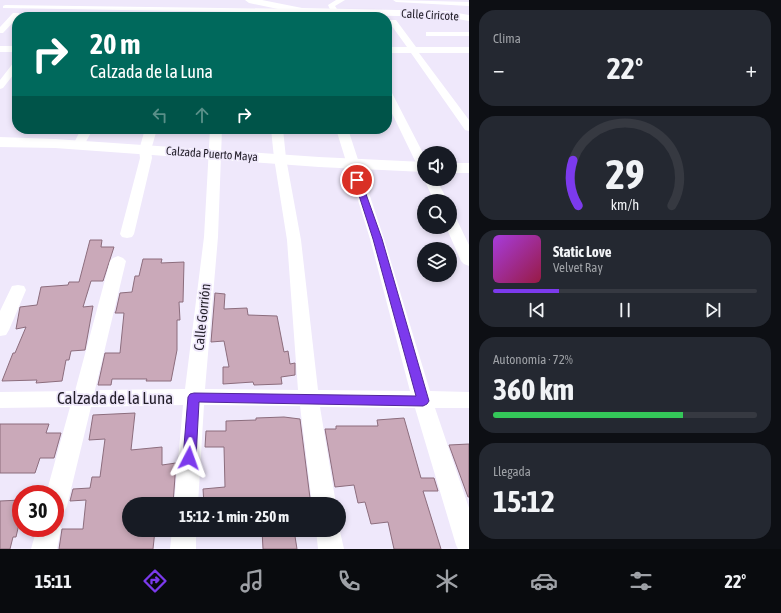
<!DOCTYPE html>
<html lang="es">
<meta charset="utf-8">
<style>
:root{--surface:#171b24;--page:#242831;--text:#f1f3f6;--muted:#9ea1a6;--line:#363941;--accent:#7c3aed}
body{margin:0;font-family:"Asap Condensed",sans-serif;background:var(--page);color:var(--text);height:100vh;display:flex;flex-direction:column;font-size:15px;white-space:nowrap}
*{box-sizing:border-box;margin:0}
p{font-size:13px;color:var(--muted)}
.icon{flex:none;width:22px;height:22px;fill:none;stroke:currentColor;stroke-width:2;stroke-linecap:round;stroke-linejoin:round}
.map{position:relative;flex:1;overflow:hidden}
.drawer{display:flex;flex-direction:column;gap:10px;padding:10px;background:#0d0f14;width:312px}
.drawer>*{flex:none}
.guide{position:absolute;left:12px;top:12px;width:380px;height:122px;border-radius:16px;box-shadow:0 2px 6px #0003;background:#00695c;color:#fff;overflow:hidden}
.controls{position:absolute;left:417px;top:146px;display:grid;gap:8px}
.controls a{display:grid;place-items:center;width:40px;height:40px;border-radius:50%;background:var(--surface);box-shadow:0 2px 6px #0003;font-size:20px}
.speed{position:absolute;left:12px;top:485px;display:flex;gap:8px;font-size:20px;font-weight:700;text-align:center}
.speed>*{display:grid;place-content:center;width:52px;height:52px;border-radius:50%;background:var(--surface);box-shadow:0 2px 6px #0003;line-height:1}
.speed .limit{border:6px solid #d22;background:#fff;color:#111}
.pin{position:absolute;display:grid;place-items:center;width:34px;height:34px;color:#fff;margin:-17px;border:2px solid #fff;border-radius:50%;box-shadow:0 1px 4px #0007}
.me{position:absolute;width:44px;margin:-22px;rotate:4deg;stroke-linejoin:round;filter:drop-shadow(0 0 3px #0008)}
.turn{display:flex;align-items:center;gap:14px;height:84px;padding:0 12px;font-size:18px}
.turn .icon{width:52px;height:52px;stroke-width:2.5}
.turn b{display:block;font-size:28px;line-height:34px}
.lanes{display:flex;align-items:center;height:38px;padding:0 12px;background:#0003;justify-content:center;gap:20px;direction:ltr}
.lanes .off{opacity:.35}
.big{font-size:30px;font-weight:700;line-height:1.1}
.drawer .widget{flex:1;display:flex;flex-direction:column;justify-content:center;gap:6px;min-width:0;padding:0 14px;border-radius:16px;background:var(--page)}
.drawer .dial{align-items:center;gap:0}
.dial svg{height:104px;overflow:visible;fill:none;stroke:var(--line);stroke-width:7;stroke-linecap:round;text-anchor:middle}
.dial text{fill:var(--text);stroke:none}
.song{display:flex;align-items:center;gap:12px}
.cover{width:48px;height:48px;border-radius:6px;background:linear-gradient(135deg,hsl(280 70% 55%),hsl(340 70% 35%))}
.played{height:4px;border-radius:2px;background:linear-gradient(90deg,var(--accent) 25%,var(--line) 25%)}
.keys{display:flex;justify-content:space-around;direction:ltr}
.heat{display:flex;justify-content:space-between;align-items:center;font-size:22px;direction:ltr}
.charge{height:6px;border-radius:3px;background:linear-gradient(90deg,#34c759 72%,var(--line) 0)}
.trip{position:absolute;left:122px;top:497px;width:224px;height:40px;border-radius:20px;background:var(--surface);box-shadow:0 2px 6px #0003;font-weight:700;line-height:40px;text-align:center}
.dock{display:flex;height:64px;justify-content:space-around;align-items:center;background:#090b0e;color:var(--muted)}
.dock .icon{width:28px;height:28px}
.dock .current{color:var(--accent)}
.dock b{font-size:18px;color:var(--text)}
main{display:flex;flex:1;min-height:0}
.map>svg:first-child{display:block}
.building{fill:#caa9b9;stroke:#8c6d7d}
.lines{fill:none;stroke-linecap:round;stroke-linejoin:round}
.minor{fill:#fff;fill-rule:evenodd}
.tertiary{fill:#fff;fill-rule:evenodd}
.route{fill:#7c3aed;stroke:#51269a}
.labels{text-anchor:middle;stroke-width:3.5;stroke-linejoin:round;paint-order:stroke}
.far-street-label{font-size:12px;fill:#221e29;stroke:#efe8fb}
.street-label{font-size:14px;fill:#221e29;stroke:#efe8fb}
.near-street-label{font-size:17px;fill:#221e29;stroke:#efe8fb}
</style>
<main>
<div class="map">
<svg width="469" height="549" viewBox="0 0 469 549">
<rect width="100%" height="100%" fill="#efe8fb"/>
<path class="building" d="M90,240H102L101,247H114L103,281H91L83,307L93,306L85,350L71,351L69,360H66L62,381L36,383L37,380L2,381L13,353H15L26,327L16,329L20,307L37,305L41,287L68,285L69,282H79Z
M143,259H162L161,263L184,262L183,302H179L180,320H177V350L171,381H146L147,379H112L111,385H98L105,353H120L124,313H115L116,311L120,293L132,292L135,276H139Z
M215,293L225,294L224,309L247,308L248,315L277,316L284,352L288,351L290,364L295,363V375L281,377L282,384L254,385L253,382L223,384V367H229L224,341L211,342Z
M135,413L131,450L162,447V465L176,463L173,504H162V500L129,503V530H155L153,549H59L62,529H83L86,500L70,501L73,489L90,488L92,477H100L105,439L89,440L93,415Z
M284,417L300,419L310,498L293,500V504H259V501L224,504H204L203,489L225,487L224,447H205L206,431H226V421L256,420V418Z
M404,418L421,478H434L438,491H423L441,549H394L388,522L371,524L365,502L358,503L354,485L335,487L325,429H336V426H378L377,420Z
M0,424H49L46,433H61L54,458H40L35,473H0Z
M469,444V497H468L449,445Z
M21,500V515L16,537H13L10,549H0V501Z
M262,530H294L297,549H263Z"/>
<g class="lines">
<path class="minor" d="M336,0H345L335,6L339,12L335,14H332L328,5Z
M393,0L469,2V6L396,2Z
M5,5L302,9L306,11L302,13L3,8V6Z
M13,13H19L20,15L3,33H0V27Z
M390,20H396L416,47H469V53H419L469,120V131L465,130L411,53H387V47H407L389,22Z
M426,32H469V36H426Z
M0,46H17V52H0Z
M17,61V70L3,88L0,89V80L14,62Z
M387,90L392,93L424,155V171L420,170L418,167L387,103Z
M81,129H93L83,147H75L73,145Z
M145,129H157L151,150L152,158L134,234L132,237L127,238L122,237L120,234L140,158L139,150Z
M210,129H222L218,237L205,389L298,390L287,240L274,158L271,129H283L286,158L301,240L318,390L410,391L370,239L336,129H348L384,239L430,391L469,392V408H435L469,508V549H458L456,545L415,408L320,407L336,504H312L300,406L204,405L198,504H174L183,405L91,407L67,506L63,514L55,517V494H46L70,407L0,408V392L75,391L110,261L113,258L118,256L123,258L126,261L95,390L185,389L204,237Z
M424,179H436L448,201H434Z
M450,216L455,217L457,220L469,245V266L464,264L461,261L446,227H450Z
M18,285L24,286L26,290L9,330L6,335L0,336V311L12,286Z
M55,518L58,519L61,528L57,549H31L37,528H55Z
M339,527L344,549H318L316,530H339Z
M172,530H196V549H170Z"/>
<path class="tertiary" d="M245,0H262L302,8L446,11L469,15V21L446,17L302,14L249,3Z
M0,137L55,139L319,157L424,162V172L319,167L55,148L0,147Z
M450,163H469V173H450Z"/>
</g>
<path class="route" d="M357,177L361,180L382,239L429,401L427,404L423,406L199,402L196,458L194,462L189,464L185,462L183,458L188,397L190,394L194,393L416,396L373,239L354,180Z"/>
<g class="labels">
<g class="far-street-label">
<text transform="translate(430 15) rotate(3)" y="4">Calle Ciricote</text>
<text transform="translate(212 154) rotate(4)" y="4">Calzada Puerto Maya</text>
</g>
<g class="street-label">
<text transform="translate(202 317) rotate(-84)" y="5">Calle Gorrión</text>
</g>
<g class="near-street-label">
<text x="115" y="404">Calzada de la Luna</text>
</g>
</g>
</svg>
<div class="controls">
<a><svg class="icon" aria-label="sound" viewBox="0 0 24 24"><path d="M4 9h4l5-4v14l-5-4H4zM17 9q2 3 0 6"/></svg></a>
<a><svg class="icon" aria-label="search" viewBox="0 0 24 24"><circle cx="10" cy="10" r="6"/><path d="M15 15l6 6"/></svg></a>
<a><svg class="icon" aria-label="layers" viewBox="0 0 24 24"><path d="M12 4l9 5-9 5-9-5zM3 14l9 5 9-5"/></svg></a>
</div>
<div class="speed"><div class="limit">30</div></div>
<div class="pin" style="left:357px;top:180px;background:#d93025"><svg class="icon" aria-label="arrive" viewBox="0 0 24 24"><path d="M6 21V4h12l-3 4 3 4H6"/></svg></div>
<svg class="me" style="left:189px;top:458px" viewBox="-20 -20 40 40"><path d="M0-17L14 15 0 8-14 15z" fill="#7c3aed" stroke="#fff" stroke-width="4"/></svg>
<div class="trip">15:12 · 1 min · 250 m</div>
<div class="guide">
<div class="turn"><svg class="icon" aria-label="right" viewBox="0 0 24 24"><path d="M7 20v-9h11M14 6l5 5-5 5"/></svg><div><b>20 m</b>Calzada de la Luna</div></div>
<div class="lanes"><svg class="icon off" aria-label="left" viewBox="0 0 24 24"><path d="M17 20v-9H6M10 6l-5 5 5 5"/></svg><svg class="icon off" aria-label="ahead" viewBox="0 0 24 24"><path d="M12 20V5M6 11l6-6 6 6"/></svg><svg class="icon" aria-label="right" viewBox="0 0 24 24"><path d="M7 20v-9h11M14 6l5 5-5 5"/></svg></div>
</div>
</div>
<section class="drawer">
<div class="widget"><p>Clima</p>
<div class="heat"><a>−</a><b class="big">22°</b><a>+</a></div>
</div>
<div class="widget dial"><svg viewBox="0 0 100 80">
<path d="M14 69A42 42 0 1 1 86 69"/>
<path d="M14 69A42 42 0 0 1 10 34" stroke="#7c3aed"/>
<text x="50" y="56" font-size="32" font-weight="700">29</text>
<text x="50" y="72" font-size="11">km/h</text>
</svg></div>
<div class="widget">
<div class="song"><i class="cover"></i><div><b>Static Love</b><p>Velvet Ray</p></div></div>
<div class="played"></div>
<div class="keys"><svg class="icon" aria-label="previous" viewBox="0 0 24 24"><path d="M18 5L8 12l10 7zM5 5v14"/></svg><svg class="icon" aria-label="pause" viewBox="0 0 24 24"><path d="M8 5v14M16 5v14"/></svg><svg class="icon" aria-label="next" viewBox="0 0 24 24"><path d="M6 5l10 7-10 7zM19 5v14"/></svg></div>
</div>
<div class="widget"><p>Autonomía · 72%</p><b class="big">360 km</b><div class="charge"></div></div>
<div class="widget"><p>Llegada</p><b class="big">15:12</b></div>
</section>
</main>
<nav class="dock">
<b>15:11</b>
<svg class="icon current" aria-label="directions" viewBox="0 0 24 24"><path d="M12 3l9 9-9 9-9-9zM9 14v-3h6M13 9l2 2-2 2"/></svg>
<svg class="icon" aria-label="music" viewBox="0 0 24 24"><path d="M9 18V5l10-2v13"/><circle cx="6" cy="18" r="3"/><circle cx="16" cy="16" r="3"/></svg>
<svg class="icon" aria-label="phone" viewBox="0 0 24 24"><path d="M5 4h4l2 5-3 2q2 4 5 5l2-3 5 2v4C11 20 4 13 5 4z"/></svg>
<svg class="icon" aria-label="climate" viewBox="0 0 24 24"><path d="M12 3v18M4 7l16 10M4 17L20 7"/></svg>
<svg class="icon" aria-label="car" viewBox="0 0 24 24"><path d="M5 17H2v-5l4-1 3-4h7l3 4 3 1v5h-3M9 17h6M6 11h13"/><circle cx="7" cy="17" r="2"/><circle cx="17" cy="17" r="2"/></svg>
<svg class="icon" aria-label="filters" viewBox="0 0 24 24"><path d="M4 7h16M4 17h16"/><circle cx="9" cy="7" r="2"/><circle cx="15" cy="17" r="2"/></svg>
<b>22°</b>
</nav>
